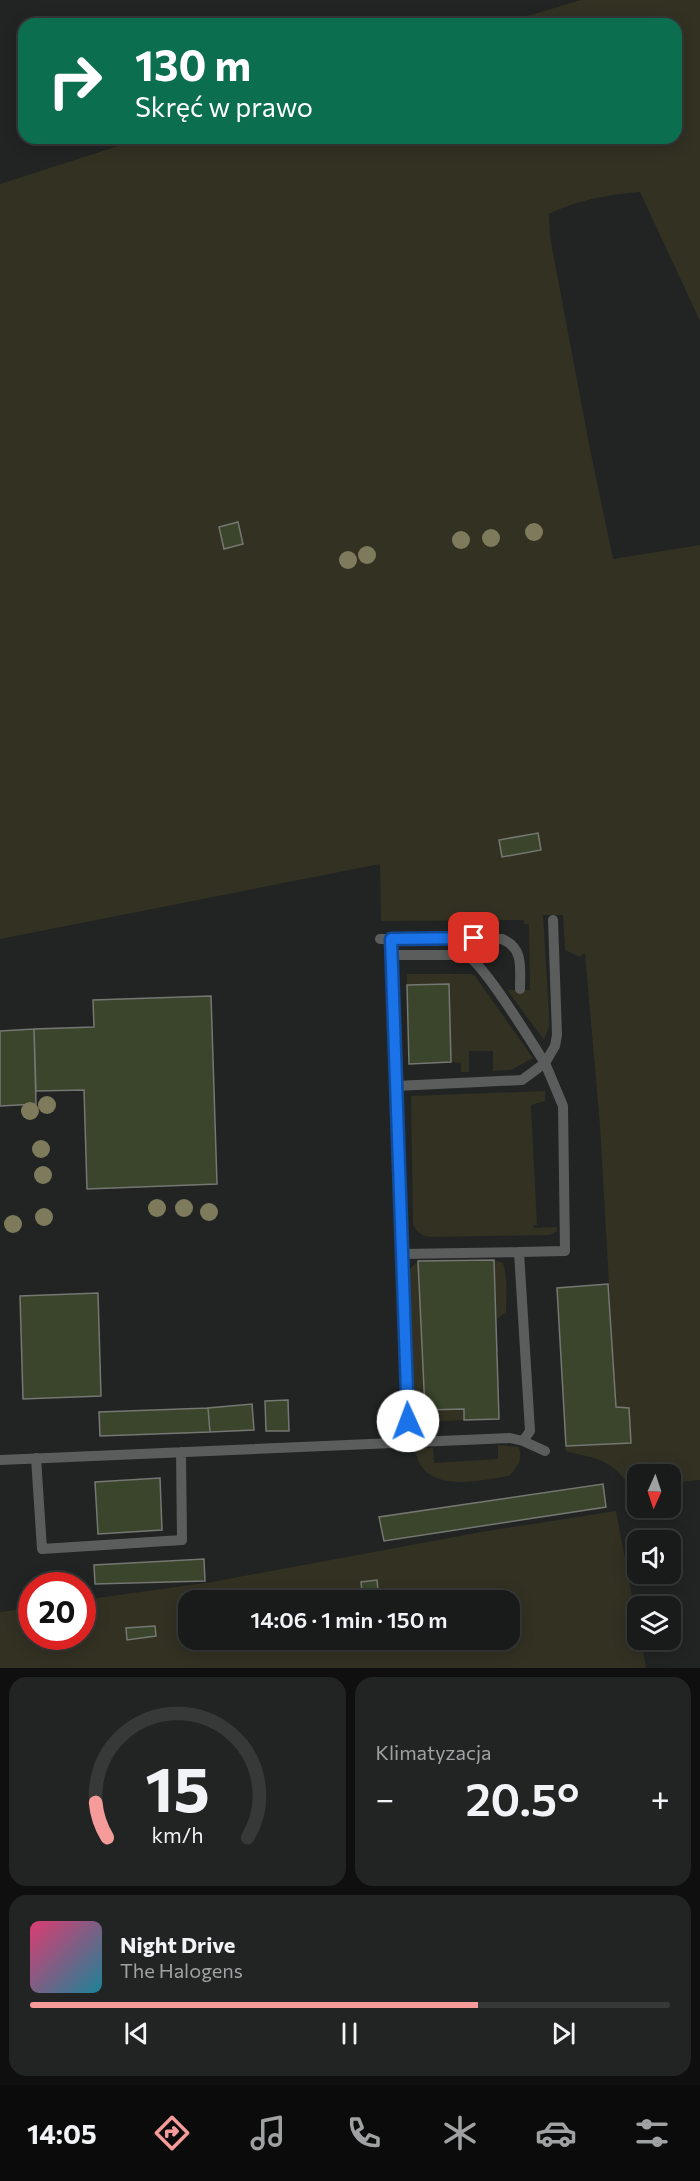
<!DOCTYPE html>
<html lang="pl">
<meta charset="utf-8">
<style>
:root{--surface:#191b1a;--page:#222423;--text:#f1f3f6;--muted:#9fa1a2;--line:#373939;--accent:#f59b99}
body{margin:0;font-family:Commissioner,sans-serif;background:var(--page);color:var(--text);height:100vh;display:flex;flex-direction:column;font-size:22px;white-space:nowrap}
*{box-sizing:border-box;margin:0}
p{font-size:20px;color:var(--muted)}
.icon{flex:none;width:33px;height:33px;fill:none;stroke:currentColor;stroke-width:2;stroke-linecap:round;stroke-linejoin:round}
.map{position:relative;height:1668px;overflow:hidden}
.details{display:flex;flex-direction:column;gap:9px;padding:9px;background:#0e0f0e;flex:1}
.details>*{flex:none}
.guide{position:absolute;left:18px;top:18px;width:664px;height:126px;border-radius:18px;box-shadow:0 3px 15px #0003,0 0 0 2px var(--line);background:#0b6e4f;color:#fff;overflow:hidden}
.needle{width:39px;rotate:183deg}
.controls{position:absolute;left:627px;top:1464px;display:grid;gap:12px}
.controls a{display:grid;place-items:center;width:54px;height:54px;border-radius:12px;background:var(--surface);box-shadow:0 3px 15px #0003,0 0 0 2px var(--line);font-size:30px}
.speed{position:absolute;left:18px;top:1572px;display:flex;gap:12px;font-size:30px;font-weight:700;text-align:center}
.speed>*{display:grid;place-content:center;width:78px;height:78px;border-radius:50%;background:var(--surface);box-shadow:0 3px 15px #0003,0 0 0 2px var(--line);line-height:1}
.speed .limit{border:9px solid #d22;background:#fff;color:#111}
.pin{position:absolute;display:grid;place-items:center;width:51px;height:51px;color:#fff;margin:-26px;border-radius:12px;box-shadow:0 3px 9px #0006}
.me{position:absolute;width:66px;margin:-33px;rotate:358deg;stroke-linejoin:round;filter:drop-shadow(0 0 4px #0008)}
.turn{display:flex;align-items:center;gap:21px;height:126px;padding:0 18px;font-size:27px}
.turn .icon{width:78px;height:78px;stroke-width:2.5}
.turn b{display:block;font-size:42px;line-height:51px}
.big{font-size:45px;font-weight:600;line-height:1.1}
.details .tile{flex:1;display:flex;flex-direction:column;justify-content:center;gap:9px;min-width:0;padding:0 21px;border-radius:18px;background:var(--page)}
.details .dial{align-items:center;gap:0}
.dial svg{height:156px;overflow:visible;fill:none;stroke:var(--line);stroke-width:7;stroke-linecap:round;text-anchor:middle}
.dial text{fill:var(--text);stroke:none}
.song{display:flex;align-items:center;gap:18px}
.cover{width:72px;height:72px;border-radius:9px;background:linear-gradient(135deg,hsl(340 70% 55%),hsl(190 70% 35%))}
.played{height:6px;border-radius:3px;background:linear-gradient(90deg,var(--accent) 70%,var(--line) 70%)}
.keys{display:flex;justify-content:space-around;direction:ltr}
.heat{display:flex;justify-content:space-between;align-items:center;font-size:33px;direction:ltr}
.details .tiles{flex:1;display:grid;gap:9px;grid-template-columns:1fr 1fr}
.tile:last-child{grid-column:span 2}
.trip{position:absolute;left:178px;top:1590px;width:342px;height:60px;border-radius:18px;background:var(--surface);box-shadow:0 3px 15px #0003,0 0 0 2px var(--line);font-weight:600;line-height:60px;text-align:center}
.tabs{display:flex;height:96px;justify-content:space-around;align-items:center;background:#0a0b0a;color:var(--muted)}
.tabs .icon{width:42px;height:42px}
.tabs .current{color:var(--accent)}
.tabs b{font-size:27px;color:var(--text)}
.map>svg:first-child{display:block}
.green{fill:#333122;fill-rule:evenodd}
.building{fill:#3a452c;stroke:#757773;stroke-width:1.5}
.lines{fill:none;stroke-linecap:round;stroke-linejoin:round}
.service{stroke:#5a5d5c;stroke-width:10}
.tree{fill:#7e7b5c}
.route-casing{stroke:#114b97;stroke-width:15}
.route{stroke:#1a73e8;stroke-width:10}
</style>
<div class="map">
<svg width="700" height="1668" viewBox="0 0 700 1668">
<rect width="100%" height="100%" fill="#212422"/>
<path class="green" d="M581,0H700V321L640,192C610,194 577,200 549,214L550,237L590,449L613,559L700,545V1480L671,1483L670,1474H638L637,1487L631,1489C615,1461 597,1458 568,1452L565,1449L566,1446L631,1443L629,1408L616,1407L600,1126L585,953L580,957L565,950L563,915H543L549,1013V1027L544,1040L507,990H530L529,924H524V920L381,921L380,864L0,939V184L143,138H676V24H500Z
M407,974H471L475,976L533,1058L511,1070L493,1071V1051H469V1072H461V1063L451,1062L449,984L407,985Z
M545,1091V1101L531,1105L537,1225H534L533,1228L557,1227V1231L550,1235H543L432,1237C423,1236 418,1234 413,1225L411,1096Z
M494,1260L503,1263C508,1278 506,1297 506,1312L497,1319Z
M418,1261L464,1409V1420L424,1422L419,1421L415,1415L409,1270Z
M498,1445L519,1447C523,1460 518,1466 509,1476C477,1481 421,1495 415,1448H433L434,1463L498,1459Z
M616,1511L637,1623L638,1640H641L646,1668H0V1612L31,1608L32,1636H82L83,1600L212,1582L481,1532ZM189,1600H510V1640H189Z"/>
<path class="building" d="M238,522L243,544L224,549L219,527Z
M538,833L541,850L502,857L499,840Z
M449,984L451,1062L409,1064L407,985Z
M211,996L217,1184L87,1189L84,1090L36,1091L34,1029L94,1027L93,1000Z
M34,1029L36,1104L0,1106V1031Z
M494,1260L499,1419L464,1420V1409L425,1410L418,1261Z
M608,1284L616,1407L629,1408L631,1443L566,1446L557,1288Z
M98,1293L101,1396L23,1399L20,1296Z
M288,1400L289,1431H266L265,1401Z
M252,1404L254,1430L210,1432L208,1408Z
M208,1408L210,1432L100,1436L99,1412Z
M160,1478L162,1530L98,1534L95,1482Z
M603,1484L606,1507L384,1541L379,1517Z
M204,1559L205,1581L95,1584L94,1565Z
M377,1580L378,1590L362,1592L361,1582Z
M155,1626L156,1636L127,1640L126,1628Z"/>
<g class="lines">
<path class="service" d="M380,939H502C524,948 520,968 520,989
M396,1086L391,955H466C484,963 531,1042 545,1063L555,1046L557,1035L553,920
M402,1254L396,1086L522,1080L545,1063L563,1106L565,1251L519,1252
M409,1442L402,1254L519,1252L530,1431L523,1441
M36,1458L42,1549L182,1540L181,1452
M0,1460L510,1438L523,1441L545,1451"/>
</g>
<g class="tree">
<circle cx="534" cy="532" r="9"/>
<circle cx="491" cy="538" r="9"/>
<circle cx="461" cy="540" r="9"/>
<circle cx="367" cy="555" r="9"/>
<circle cx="348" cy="560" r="9"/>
<circle cx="47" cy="1105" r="9"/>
<circle cx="30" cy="1111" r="9"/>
<circle cx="41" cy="1149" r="9"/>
<circle cx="43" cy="1175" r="9"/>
<circle cx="157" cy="1208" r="9"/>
<circle cx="184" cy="1208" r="9"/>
<circle cx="209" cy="1212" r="9"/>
<circle cx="44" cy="1217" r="9"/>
<circle cx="13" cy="1224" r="9"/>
</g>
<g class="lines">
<g class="route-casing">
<path id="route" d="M408,1421L391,939L474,938"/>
</g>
<use href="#route" class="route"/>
</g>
</svg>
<div class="controls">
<a><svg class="needle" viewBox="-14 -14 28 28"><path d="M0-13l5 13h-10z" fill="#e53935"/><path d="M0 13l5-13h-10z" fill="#9fa1a2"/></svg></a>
<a><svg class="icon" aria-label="sound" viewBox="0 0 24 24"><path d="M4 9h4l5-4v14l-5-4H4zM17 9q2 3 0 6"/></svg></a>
<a><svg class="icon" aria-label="layers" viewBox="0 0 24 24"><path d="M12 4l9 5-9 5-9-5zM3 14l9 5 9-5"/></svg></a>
</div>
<div class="speed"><div class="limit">20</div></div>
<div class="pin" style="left:474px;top:938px;background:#d93025"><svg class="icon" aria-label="arrive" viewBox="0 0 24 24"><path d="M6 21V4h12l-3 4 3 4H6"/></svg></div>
<svg class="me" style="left:408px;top:1421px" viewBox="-20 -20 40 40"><circle r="19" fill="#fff"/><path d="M0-13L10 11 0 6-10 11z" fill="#1a73e8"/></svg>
<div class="trip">14:06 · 1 min · 150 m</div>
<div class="guide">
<div class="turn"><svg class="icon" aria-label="right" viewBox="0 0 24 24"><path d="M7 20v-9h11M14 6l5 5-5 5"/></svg><div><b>130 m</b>Skręć w prawo</div></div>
</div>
</div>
<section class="details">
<div class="tiles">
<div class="tile dial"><svg viewBox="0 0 100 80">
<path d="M14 69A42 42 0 1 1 86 69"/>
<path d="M14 69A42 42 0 0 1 8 51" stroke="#f59b99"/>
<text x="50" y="56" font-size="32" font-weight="700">15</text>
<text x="50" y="72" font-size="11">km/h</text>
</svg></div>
<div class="tile"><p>Klimatyzacja</p>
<div class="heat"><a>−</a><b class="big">20.5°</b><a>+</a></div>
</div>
<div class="tile">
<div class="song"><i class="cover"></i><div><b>Night Drive</b><p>The Halogens</p></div></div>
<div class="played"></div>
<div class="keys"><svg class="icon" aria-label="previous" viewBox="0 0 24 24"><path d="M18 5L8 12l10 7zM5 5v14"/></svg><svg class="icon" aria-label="pause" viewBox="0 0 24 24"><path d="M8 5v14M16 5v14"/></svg><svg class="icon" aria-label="next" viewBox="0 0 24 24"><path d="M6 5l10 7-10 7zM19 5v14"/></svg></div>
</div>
</div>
</section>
<nav class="tabs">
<b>14:05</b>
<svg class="icon current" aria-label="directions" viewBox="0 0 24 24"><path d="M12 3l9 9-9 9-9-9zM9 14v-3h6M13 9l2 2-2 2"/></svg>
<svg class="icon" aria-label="music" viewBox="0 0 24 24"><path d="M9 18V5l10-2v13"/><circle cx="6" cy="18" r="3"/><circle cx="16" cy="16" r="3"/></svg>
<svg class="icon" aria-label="phone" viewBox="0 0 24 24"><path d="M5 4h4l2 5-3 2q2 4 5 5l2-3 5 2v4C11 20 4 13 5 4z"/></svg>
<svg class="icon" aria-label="climate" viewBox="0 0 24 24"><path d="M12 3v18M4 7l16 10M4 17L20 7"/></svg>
<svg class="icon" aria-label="car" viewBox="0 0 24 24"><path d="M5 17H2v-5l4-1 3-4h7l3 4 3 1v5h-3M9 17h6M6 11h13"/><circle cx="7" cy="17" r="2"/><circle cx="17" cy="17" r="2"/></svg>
<svg class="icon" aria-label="filters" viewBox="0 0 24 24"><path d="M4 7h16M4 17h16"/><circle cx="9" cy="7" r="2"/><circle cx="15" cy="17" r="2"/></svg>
</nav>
